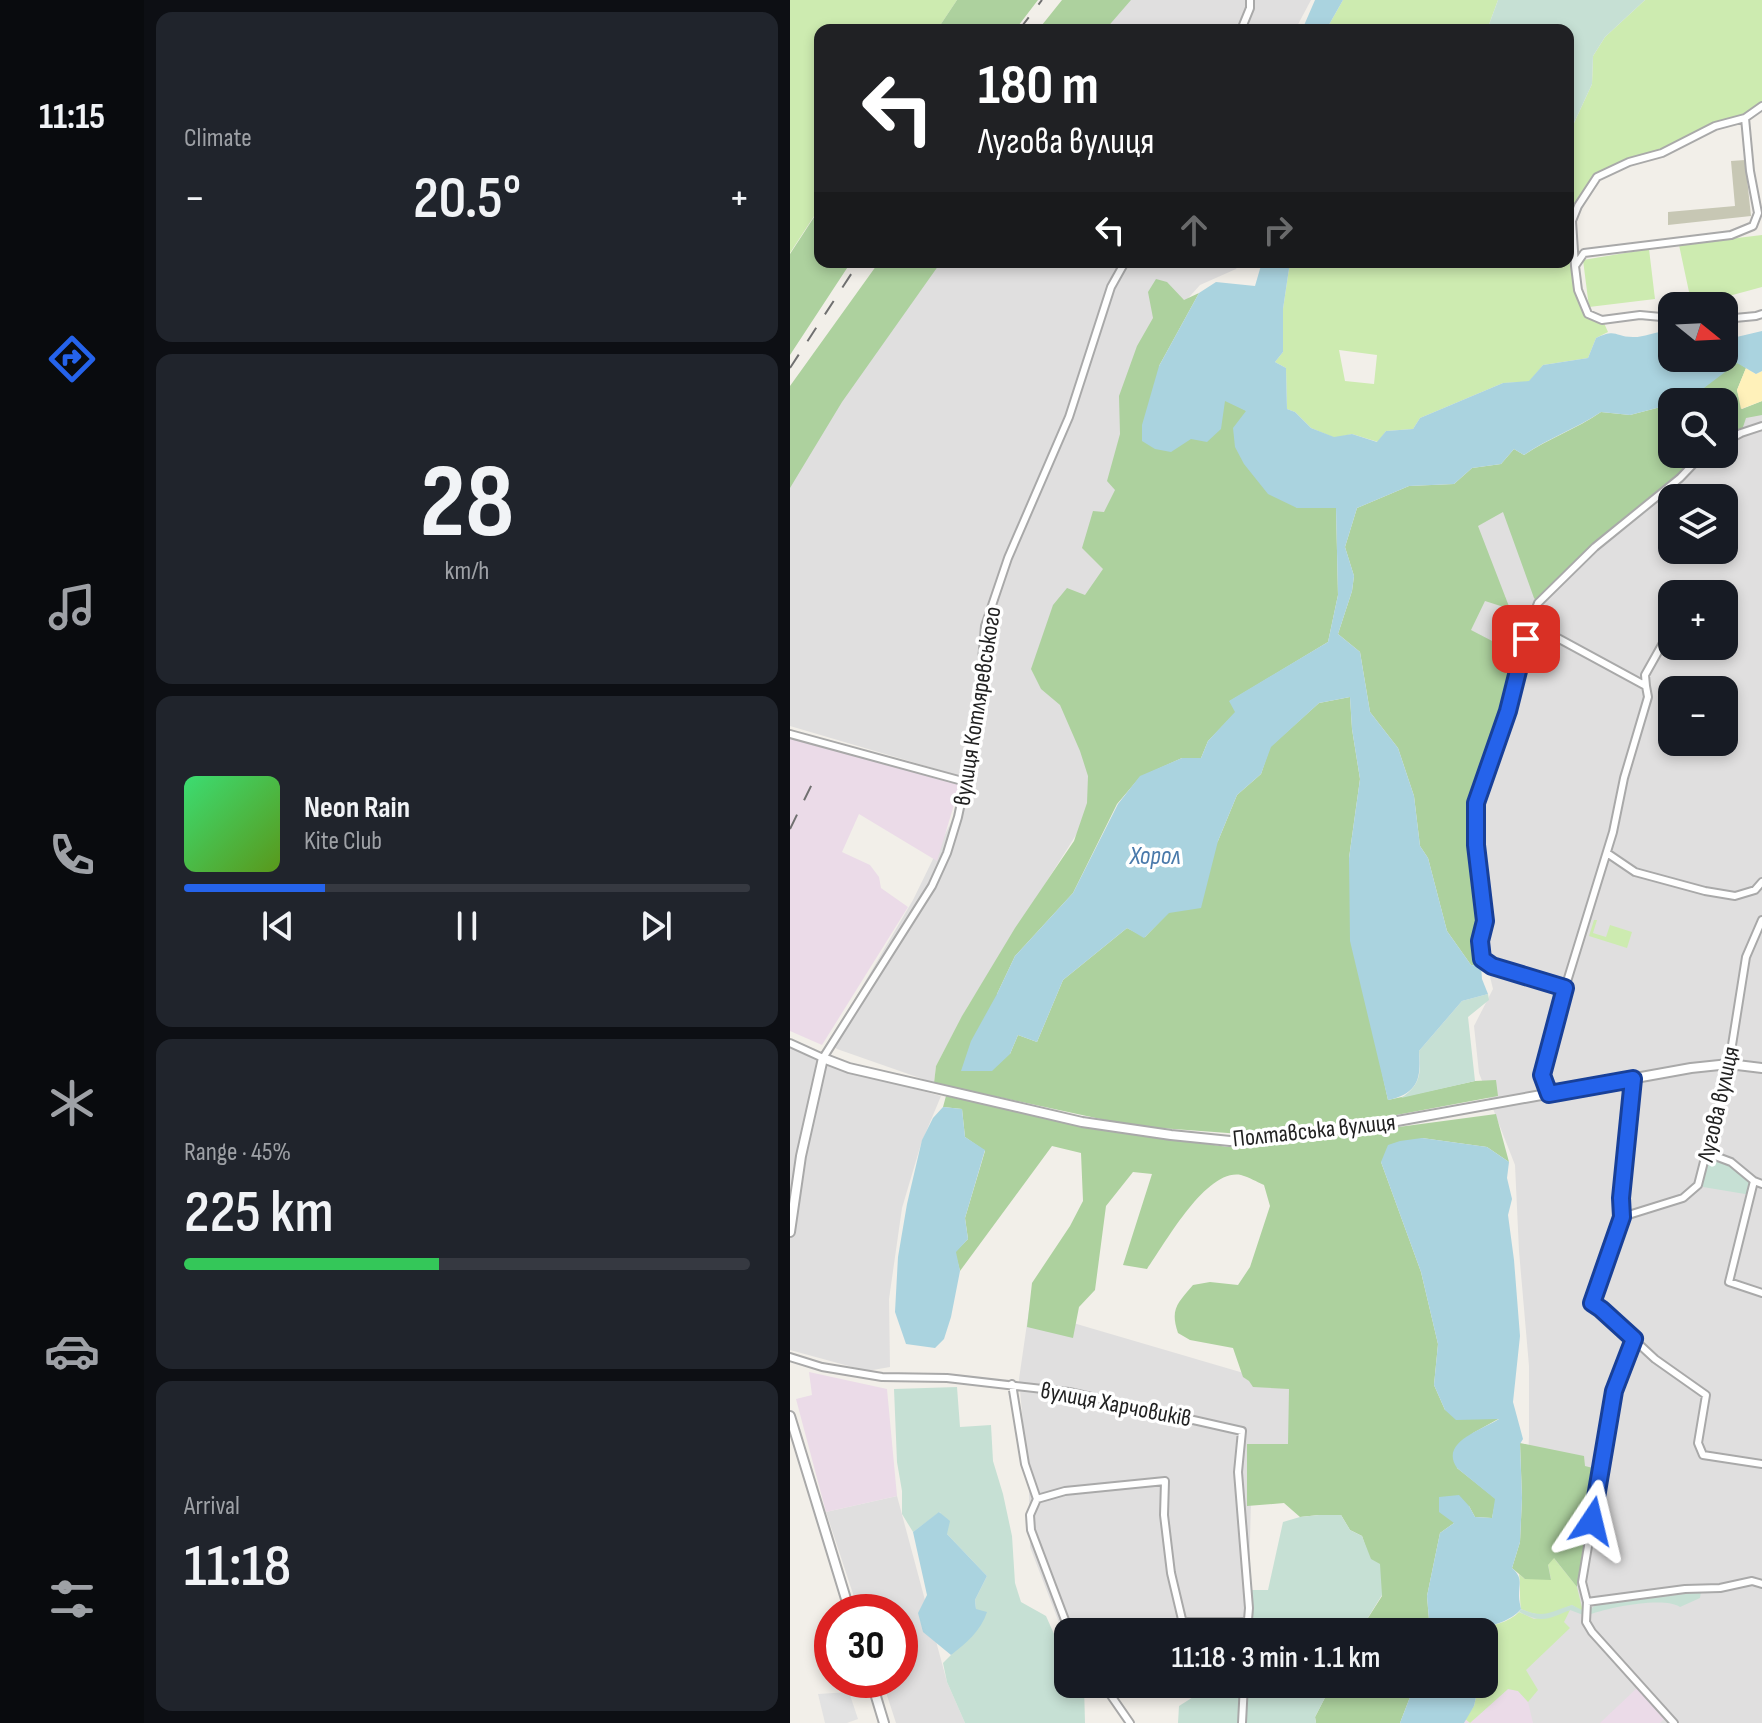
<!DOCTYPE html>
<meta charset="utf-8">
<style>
:root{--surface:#171b24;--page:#20242c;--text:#f1f3f6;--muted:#9ea1a6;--line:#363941;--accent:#2563eb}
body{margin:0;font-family:"Sofia Sans Condensed",sans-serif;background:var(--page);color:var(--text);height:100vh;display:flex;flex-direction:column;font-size:30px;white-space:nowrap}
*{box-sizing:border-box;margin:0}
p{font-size:26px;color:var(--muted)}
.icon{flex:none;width:44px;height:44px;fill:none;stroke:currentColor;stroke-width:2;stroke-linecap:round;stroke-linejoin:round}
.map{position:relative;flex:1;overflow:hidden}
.panel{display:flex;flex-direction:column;gap:12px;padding:12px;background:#0d0f14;width:646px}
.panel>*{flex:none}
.top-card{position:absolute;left:24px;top:24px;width:760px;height:244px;border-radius:16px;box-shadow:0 4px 12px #0003;background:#202124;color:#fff;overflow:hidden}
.needle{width:52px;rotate:108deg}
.controls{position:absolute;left:868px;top:292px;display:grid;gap:16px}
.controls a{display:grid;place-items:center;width:80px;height:80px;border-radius:16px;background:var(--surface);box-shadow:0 4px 12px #0003;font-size:40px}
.speed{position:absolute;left:24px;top:1594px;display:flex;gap:16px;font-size:40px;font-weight:700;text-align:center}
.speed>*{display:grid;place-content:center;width:104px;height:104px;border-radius:50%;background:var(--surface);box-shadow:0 4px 12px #0003;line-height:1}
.speed .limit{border:12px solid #d22;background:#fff;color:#111}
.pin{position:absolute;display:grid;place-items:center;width:68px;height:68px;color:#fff;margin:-34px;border-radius:16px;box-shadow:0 4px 12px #0006}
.me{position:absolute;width:88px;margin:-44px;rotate:10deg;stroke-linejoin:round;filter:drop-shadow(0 0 6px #0008)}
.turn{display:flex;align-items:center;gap:28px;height:168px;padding:0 32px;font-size:36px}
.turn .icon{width:104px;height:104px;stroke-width:2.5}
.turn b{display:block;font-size:56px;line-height:68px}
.lanes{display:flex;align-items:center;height:76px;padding:0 32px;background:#0003;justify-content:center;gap:40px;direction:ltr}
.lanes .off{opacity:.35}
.big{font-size:60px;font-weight:600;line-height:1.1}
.panel .widget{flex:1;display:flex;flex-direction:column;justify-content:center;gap:12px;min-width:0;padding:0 28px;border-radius:16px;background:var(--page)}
.panel .dial{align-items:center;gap:0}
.dial b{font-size:104px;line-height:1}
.song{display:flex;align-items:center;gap:24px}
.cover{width:96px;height:96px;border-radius:12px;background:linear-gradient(135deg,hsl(140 70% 55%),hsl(90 70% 35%))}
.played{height:8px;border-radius:4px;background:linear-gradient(90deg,var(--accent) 25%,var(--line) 25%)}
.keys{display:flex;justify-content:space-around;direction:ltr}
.heat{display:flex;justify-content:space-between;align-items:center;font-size:44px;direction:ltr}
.charge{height:12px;border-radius:6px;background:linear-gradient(90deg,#34c759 45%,var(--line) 0)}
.trip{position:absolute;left:264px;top:1618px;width:444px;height:80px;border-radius:16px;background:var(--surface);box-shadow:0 4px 12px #0003;font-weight:600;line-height:80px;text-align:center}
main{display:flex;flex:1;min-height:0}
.dock{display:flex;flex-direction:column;width:144px;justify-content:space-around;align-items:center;background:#090b0e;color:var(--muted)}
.dock .icon{width:56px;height:56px}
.dock .selected{color:var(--accent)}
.dock b{font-size:36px;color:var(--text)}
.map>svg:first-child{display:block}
.residential{fill:#e0dfdf;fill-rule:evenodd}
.industrial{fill:#ebdbe8}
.construction{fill:#c7c7b4}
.grass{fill:#cdebb0;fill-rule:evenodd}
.forest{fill:#add19e}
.wetland{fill:#c6e0d4}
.sand{fill:#fff1ba}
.parking{fill:#e2e2e2}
.water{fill:#aad3df}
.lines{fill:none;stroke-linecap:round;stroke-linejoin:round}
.minor-casing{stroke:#a9a9a9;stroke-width:10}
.tertiary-casing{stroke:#a9a9a9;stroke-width:12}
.minor{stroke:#fff;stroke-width:6}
.tertiary{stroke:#fff;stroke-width:8}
.rail{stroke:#707070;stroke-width:2;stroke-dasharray:16 16;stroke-linecap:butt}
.route-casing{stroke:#184099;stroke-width:20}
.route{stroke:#2563eb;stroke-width:14}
.labels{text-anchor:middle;stroke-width:7;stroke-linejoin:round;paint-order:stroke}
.street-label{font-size:24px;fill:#222;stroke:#fff}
.water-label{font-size:26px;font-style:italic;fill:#4a7aab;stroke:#fff}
</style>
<main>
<nav class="dock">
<b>11:15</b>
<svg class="icon selected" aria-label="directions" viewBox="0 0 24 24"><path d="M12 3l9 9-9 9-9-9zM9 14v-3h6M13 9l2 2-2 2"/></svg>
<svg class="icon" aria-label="music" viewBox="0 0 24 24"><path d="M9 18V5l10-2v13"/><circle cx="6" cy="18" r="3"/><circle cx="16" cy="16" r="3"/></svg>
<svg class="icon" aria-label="phone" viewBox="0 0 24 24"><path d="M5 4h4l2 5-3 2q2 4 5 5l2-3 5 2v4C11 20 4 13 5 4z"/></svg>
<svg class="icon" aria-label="climate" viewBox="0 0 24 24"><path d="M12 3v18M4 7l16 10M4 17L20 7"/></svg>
<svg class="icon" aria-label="car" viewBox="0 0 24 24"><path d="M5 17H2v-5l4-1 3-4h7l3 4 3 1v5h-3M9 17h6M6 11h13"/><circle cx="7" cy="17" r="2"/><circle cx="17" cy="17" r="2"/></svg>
<svg class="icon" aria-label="filters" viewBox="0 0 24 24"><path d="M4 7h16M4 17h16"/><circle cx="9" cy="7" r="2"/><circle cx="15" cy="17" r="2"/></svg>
</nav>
<section class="panel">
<div class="widget"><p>Climate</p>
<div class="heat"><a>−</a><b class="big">20.5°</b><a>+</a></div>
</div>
<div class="widget dial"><b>28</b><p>km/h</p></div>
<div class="widget">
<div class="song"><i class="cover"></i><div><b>Neon Rain</b><p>Kite Club</p></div></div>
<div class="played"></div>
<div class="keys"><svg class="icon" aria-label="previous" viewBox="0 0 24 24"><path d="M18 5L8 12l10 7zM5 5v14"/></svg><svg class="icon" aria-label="pause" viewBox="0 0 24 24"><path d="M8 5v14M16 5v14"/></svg><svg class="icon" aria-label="next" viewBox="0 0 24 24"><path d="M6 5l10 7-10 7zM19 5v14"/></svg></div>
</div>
<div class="widget"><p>Range · 45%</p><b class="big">225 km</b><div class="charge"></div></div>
<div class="widget"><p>Arrival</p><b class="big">11:18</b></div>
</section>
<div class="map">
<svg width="972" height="1723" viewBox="0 0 972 1723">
<rect width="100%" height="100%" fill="#f2efe9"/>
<path class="residential" d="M326,0H521L505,30H305Z
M132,262H450L446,269L410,285L367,333L300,754L305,805L178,1006L146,1066L144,1083L47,1049L39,1043L123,900L163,818L170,776L0,726V456Z
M972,409V1723H683L692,1698L732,1617L739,1436V1366L729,1251L725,1165L689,1073L684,1026L703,989L688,928L672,678L683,522L854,447L882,454H934V421ZM882,498H934V550H882ZM882,594H934V646H882ZM882,690H934V742H882Z
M0,1048L64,1073L151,1096L131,1144L112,1208L99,1299L100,1367L77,1371L0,1350Z
M239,1310L457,1374L501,1381V1452L462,1458L458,1626L379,1632H278V1646L240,1547L239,1491L229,1379Z
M107,1496L157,1682L175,1723H106L92,1680H110V1612H69L36,1512Z"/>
<path class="industrial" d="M0,738L170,785L147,861L69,814L52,852L80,865L89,877L91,888L118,907L32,1045L0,1031Z
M19,1372L97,1389L107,1496L36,1512L6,1399L22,1395Z
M847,1688L874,1719L870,1723H810Z
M718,1689L728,1691L738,1702L743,1723H674L675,1719L680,1723Z"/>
<path class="construction" d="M955,160L961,216L878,225V212L945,206L941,161Z"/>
<path class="grass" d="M0,0H167L147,30H30V207L0,253Z
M553,0H708L697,30H536Z
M855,0H972V104L955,118L925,126L872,153L839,162L807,177L782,221L788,290L798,314L823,319L814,323L818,332L806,338L798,358L753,365L739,382L713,383L630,418L623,429L596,431L588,442L562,434L545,438L521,428L505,412L497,409L496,368L485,362L493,352V309L500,262H778V136L802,84L803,56L815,37ZM549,350L587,355L584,384L555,381Z
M972,235V287L902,306L889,245Z
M859,249L865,299L799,307L793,260Z
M804,920H807L803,933L816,937L820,925L842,932L837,948L799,936Z
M763,1557L787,1587L793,1612L782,1605C759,1614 755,1619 731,1609C729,1596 731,1586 729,1574L735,1579H761L758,1565Z
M780,1610L774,1622L780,1628L736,1670L748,1690L738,1702L728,1691L718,1689L680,1723L675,1719L684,1706L689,1684H694V1632H684L688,1627C700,1627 720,1622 729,1612L744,1619Z"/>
<path class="forest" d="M167,0H248L225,30H147Z
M272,0H341L315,30H248Z
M30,208V262H61L0,355V254Z
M89,262H151L52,402L0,488V386Z
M366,279L377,282L394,300L409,293L369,366L457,411L507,508L546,507L548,595L538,642L440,701L446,712L418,741L411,758H392L350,777L327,804L283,893L225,956L207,994L220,1054L228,1035L247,1042L273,980L337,928L355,937L379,912L428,841L447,795L471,774L480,747L529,703L560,697L562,729L570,779L559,858L587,1049L598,1100L685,1081L706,1080L708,1096L558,1124L465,1135L343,1126L144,1083L146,1066L172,1016L225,928L284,841L297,803L298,776L290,751L270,705L251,689L241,669L263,605L277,588L295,595L313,569L292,548L303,511L314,512L325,490L317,481L330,434L329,396L347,346L363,318L358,292Z
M947,362L956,368L947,390L952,409L972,401V415L956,418L951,433L934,442V402H891L915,396L913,388Z
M882,404V454H913L890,478L805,547L748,603L744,598L713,512L688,526L720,609L695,601L681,630L731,656L718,711L686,803V845L695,921L690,941L692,959L691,966L681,965L657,931L638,858L630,846L624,796L608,748L580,712L570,652L548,634L562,591L564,576L555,547L567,508L619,486L664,484L682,468L711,464L724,449L734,455C759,438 787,429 811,412L840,415Z
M156,1096L297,1127L438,1147L571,1132L706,1114L719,1162L697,1147L632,1138L591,1162L631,1272L648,1344L644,1385L655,1410L710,1418L683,1433L667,1468L706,1499L702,1518L685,1517L679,1506L664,1523L650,1533L637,1596L640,1632H569L592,1596L572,1536L560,1530L551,1515H529L510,1517L494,1503L457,1506V1444H498L499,1389L463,1387L459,1381L453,1377L443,1348L400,1340L388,1333C380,1309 387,1304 403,1285L420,1282L448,1285L460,1267L480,1206L474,1185C467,1182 459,1177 451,1175C416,1168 375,1244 357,1269L333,1265L362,1174L343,1172L316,1206L305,1290L289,1307L283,1338L237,1327L242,1283L280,1226L293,1201L291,1153L262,1146L170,1271L165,1252L178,1239L175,1218L195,1151L175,1137L172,1109L153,1107Z
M730,1443L794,1456L795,1466L807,1469L787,1587L764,1558L758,1565L761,1580L735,1579L722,1568L730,1542L732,1498Z
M542,1684H625L610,1723H526L525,1717Z"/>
<path class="wetland" d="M708,0H855L815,37L803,56L802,84L778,136V30H697Z
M698,994L699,1000L678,1017L685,1081L611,1098C631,1085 631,1073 629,1051L672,1001Z
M921,1155L941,1162L964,1181L961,1195L913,1187V1181Z
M167,1387L170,1427L201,1425L203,1461L213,1494L222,1536L225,1583L231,1602L256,1616L272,1652L278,1661V1684L294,1685L295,1723H175L157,1682L153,1663L161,1655L186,1609L185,1600L197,1576L156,1533L150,1512L123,1532L112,1514V1491L107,1462L104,1389Z
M529,1515H551L560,1530L572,1536L581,1559L590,1564L592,1595L569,1632H457L461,1590H478L493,1522L510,1517Z
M911,1592L910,1598L890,1607C874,1596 815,1608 796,1616L780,1610C756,1620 754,1623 729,1612L731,1609C755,1619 759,1612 782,1605L796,1612L806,1605Z
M454,1684H542L525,1717L526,1723H388L389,1706L416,1689L452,1692Z"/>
<path class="sand" d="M956,368L966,374L972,371V401L951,409L947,390Z"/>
<path class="parking" d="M59,1692L68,1719L57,1723H35L28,1694Z"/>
<path class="water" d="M525,0H553L536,30H512Z
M472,262H500L493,309V352L485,362L496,368L497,409L505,412L521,428L544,437L562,434L587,442L596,431L623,429L630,418L713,383L739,381L753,365L798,358L806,338C827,328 824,337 843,337C857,337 865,330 882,332V358H934V340L972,331V371L966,374L947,363L914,388L915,396L891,402H882V404L840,415L811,412C786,429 758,438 734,455L724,449L711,464L682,468L664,484L619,486L567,508L555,547L564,576L562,591L548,634L570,652L580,712L608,748L624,796L630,846L638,858L657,931L681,965L691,966L692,979L698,994L672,1001L629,1051C631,1078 629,1093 598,1100L560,941L559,858L570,779L562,729L560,697L529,703L481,747L471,774L447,795L428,841L411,908L379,913L354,938L337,928L273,980L247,1042L228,1035L220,1054L202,1071H171L181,1041L207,994L225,956L283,893L328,804L350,776L392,758H411L418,741L445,712L439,701L538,642L548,595L546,508H507L478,494L454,464L445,447L443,428L456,411L435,401L431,429L417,442L401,439L381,452L365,449L352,441V425L369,366L409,293L426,282L465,286Z
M153,1107L172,1109L175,1137L195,1150L175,1218L178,1239L166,1252L170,1271L161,1317L154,1339L145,1348L116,1344L105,1312L108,1257L117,1204L132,1140L143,1118Z
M632,1138L697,1147L719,1162L717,1178L722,1199L718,1215L724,1260L730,1336L723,1402L733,1439L730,1444L732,1498L730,1542L722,1568C733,1578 729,1583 729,1596C729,1600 730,1604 731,1609C722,1620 702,1627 688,1627L684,1632H640L637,1596L650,1533L664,1523L649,1512V1497L669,1495L679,1506L685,1517L702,1518L705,1499L667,1468C649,1442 692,1430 709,1419L666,1420L655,1410L644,1385L648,1344L631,1272L591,1162L598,1145L610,1141Z
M149,1512L160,1521L157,1534L197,1576L185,1600L186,1609L197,1612C191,1631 176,1643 161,1655L133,1632L128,1613L137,1595L123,1532Z
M625,1684H689L684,1706L674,1723H610Z"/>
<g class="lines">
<g class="minor-casing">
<path id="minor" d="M451,30L460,8V0
M785,266L782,221L788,206L807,177L839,162L872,153L925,126L955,118
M882,318L850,315L812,320L798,314L788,290L785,266L794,253L941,235L963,226L968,213L960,171L955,118L972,106
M934,319L966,316L972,314
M934,442L951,433L972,426
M740,623L856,686L858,697L834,778L823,832L775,988L752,1075L759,1094
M856,686L855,675L882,627
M0,734L176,782
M817,853L845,872L915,891L945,896L965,890L972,882
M775,988L702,966L692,959L690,941L695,921L686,845V803L718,711L740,623L748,603L805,547L890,478L913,454
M0,1043L33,1058L142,886L157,853L168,817L186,732L195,626L218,558L279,417L321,287L335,262
M843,1079L831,1198L832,1217L818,1254L802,1303L811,1309L865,1359L916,1395L908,1443L913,1455L972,1464
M917,1153L941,1162L964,1181L972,1184
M964,1181L939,1282L972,1293
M832,1217L893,1198L908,1185L939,1064L956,957L972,920
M844,1339L824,1391L792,1582L797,1602L796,1622L802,1632L884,1723
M0,1357L32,1367L92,1377L157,1378L279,1392L452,1431L448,1472L459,1608L457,1632
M222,1384L235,1464L247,1499L240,1515L241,1530L275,1620V1639L278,1642
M247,1499L275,1491L375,1481L374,1515L381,1573L395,1632
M797,1602L895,1589L930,1588L962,1581L972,1584
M393,1622H458
M313,1684L340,1723
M452,1723L454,1684"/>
</g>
<g class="tertiary-casing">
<path id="tertiary" d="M0,1232L11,1156L33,1058L59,1068L292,1122L381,1135L440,1141L574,1127L901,1068L939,1064L972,1068
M0,1416L60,1612
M81,1680L94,1723"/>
</g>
<use href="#minor" class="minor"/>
<use href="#tertiary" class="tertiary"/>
<path class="rail" d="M229,30L252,0
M0,368L69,262
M0,829L23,782"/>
</g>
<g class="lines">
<g class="route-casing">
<path id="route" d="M736,639L718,711L686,803V845L695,921L690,941L692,959L702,966L775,988L752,1075L759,1094L843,1079L831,1198L832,1217L802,1303L811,1309L844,1339L824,1391L802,1521"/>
</g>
<use href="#route" class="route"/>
</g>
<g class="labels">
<g class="street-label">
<text transform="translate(187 706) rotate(-81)" y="8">вулиця Котляревського</text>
<text transform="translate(928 1104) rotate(-77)" y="8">Лугова вулиця</text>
<text transform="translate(524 1130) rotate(-6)" y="8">Полтавська вулиця</text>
<text transform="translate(326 1404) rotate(11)" y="8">вулиця Харчовиків</text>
</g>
<g class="water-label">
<text x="365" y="864">Хорол</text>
</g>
</g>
</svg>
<div class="controls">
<a><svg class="needle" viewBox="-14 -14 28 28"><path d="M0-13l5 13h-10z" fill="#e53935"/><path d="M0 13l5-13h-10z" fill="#9ea1a6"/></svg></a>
<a><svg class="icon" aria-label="search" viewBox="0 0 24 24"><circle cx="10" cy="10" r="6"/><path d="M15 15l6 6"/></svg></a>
<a><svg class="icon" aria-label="layers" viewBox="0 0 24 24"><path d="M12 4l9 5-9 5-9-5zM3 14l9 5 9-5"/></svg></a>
<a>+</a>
<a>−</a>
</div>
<div class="speed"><div class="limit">30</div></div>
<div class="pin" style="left:736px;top:639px;background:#d93025"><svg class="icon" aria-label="arrive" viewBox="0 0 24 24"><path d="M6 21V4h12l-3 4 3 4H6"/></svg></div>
<svg class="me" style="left:802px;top:1521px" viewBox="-20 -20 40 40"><path d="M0-17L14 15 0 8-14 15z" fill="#2563eb" stroke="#fff" stroke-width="4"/></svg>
<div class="trip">11:18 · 3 min · 1.1 km</div>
<div class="top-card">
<div class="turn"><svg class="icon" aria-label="left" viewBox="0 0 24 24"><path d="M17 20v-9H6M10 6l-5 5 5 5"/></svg><div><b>180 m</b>Лугова вулиця</div></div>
<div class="lanes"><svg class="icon" aria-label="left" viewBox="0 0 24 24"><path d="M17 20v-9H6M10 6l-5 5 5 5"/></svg><svg class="icon off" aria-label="ahead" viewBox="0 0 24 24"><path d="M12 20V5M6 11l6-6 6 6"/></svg><svg class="icon off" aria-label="right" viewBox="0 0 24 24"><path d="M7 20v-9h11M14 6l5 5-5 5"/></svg></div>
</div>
</div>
</main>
